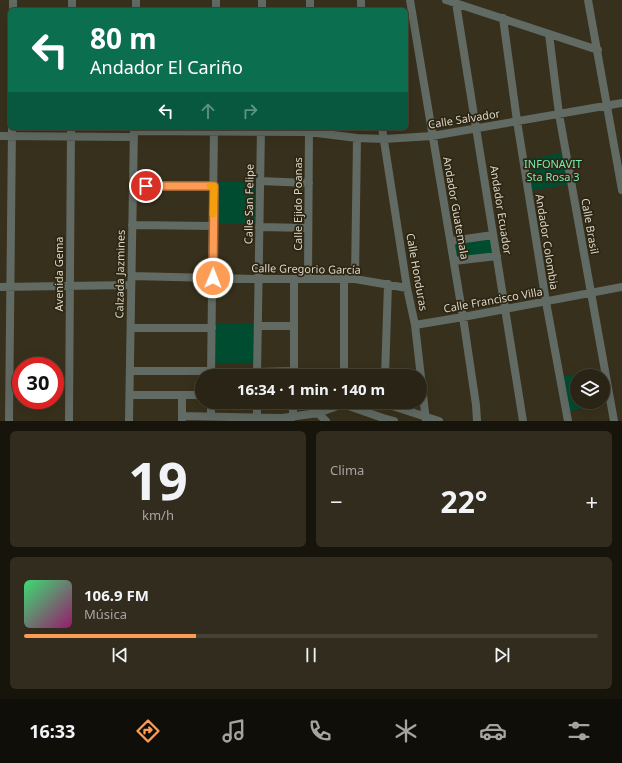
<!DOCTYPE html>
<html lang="es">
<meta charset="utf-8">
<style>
:root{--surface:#292415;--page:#312c1e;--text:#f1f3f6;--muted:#a5a4a0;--line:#454134;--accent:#fd9c55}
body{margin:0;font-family:"Noto Sans",sans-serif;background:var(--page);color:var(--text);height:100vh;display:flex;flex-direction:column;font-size:15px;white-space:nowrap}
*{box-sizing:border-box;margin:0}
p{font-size:13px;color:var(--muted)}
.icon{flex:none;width:22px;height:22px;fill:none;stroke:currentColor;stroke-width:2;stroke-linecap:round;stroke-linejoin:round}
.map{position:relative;height:421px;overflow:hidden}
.sheet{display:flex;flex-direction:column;gap:10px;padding:10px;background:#17140c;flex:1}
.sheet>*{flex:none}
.guide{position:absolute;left:8px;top:8px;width:400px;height:122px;border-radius:6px;box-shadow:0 4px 16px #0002,0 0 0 1px var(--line);background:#0b6e4f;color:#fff;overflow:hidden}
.buttons{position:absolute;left:570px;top:369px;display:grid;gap:8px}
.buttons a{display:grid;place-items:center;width:40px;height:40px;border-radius:50%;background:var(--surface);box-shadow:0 4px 16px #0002,0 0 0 1px var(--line);font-size:20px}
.speed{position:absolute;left:12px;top:357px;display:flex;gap:8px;font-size:20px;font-weight:700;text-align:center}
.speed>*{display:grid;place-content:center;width:52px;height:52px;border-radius:50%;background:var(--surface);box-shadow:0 4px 16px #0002,0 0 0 1px var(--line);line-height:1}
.speed .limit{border:6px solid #d22;background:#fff;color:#111}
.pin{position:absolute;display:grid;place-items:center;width:34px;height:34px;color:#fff;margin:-17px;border:2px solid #fff;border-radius:50%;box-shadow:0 1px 4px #0007}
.me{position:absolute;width:44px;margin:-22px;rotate:1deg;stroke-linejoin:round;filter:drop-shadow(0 0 3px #0008)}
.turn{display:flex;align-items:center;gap:14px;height:84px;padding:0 16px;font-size:18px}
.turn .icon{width:52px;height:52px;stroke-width:2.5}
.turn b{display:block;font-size:28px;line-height:34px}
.lanes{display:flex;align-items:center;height:38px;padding:0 16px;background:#0003;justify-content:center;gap:20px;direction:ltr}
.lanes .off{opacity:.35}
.big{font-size:30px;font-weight:700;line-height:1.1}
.sheet .widget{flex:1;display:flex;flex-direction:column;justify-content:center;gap:6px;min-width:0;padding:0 14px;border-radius:6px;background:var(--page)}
.sheet .dial{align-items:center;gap:0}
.dial b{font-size:52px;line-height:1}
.song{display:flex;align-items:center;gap:12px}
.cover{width:48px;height:48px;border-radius:6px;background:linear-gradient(135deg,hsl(140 70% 55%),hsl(320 70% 35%))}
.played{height:4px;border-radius:2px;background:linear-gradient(90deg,var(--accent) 30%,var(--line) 30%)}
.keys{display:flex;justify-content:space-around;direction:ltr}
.heat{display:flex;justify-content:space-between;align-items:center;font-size:22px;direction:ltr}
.sheet .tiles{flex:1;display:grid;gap:10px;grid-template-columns:1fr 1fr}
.widget:last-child{grid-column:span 2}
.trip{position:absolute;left:195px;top:369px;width:232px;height:40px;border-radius:20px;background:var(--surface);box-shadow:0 4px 16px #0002,0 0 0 1px var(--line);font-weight:700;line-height:40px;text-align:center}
.dock{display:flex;height:64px;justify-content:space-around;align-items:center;background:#100e08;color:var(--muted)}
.dock .icon{width:28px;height:28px}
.dock .selected{color:var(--accent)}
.dock b{font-size:18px;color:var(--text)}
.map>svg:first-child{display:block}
.green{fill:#004c31;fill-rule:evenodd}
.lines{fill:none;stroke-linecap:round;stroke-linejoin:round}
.street{stroke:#616a63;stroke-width:8}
.route-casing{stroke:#a46537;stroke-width:10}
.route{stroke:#fd9c55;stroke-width:7}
.slow{stroke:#f59e0b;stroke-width:7}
.labels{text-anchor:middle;stroke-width:3.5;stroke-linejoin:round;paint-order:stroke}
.street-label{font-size:11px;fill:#dbd6ca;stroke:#2d2612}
.park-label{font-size:11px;fill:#75ecb6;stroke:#2d2612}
</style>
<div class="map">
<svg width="622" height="421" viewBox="0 0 622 421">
<rect width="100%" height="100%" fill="#37301c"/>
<path class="green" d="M566,152L572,184L528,191L523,160Z
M255,181L256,223L216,224L215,182Z
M493,235L497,256L454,261L451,241Z
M215,324H257V364H215Z
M605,370L610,402L566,412L560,377ZM577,376H603V402H577Z"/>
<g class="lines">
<path class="street" d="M361,0V10
M410,0L463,317L476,405L477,421
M446,0L598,50
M588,0L622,190
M456,3L523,421
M13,10V0
M72,10V0
M136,10V0
M216,10V0
M262,10V0
M310,10V0
M503,18L517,121L546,302L568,421
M549,34L559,114L614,421
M382,128L407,288L415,325L426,421
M134,131L309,132L357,138L384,139L432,136L622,103
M0,136L134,137
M260,181L309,183
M133,186H214
M132,225L213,226
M259,227L308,228
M451,241L493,235
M454,261L497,256
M131,276L259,279H355L407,288
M308,279L309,128
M355,279L357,138
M0,287L131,285
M415,325L463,317L622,287
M258,326H294
M131,328H212
M130,371H211
M257,372L294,371
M211,376L214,128
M257,376L261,128
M294,376V279
M344,376V278
M385,376L388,284
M130,395H202
M182,396V420
M380,402L439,421
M343,404L383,418L394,421
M318,413L326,421
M182,416L282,418L318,413L343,404
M211,416V402
M293,417V402
M257,418V402
M9,421L12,128
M69,421L71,128
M129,421L134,128"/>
</g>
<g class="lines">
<g class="route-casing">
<path id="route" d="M146,186H214L213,278"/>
</g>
<use href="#route" class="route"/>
<path class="slow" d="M210,186H214L213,214"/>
</g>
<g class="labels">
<g class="street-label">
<text transform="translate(464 119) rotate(-9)" y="4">Calle Salvador</text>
<text transform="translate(249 204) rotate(-89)" y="4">Calle San Felipe</text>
<text transform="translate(298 204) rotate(-90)" y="4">Calle Ejido Poanas</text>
<text transform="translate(456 208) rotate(80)" y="4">Andador Guatemala</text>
<text transform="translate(501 210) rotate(81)" y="4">Andador Ecuador</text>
<text transform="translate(590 226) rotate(80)" y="4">Calle Brasil</text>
<text transform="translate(547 242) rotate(81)" y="4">Andador Colombia</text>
<text transform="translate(306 269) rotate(1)" y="4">Calle Gregorio García</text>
<text transform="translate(417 272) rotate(80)" y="4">Calle Honduras</text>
<text transform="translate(59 274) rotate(-90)" y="4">Avenida Gema</text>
<text transform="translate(120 274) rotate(-89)" y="4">Calzada Jazmines</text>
<text transform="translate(493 300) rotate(-10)" y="4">Calle Francisco Villa</text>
</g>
<g class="park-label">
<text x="553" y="168">INFONAVIT<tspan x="553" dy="13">Sta Rosa 3</tspan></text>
</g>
</g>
</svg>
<div class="buttons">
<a><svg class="icon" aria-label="layers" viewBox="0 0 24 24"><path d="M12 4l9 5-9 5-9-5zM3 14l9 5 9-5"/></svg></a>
</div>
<div class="speed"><div class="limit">30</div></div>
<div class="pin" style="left:146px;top:186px;background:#d93025"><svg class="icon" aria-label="arrive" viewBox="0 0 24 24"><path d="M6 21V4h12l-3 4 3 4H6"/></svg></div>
<svg class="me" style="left:213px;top:278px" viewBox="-20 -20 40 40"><circle r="17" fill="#fd9c55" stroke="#fff" stroke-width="3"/><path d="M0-11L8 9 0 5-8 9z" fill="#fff"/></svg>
<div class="trip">16:34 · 1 min · 140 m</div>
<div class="guide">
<div class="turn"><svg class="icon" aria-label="left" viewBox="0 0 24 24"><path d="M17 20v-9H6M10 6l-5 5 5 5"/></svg><div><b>80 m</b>Andador El Cariño</div></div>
<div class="lanes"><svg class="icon" aria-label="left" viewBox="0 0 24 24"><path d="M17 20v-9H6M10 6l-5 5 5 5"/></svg><svg class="icon off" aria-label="ahead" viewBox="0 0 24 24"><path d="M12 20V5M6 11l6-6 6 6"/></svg><svg class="icon off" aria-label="right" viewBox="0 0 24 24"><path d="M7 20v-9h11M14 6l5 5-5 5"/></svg></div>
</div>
</div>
<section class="sheet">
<div class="tiles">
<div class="widget dial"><b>19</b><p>km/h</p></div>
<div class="widget"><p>Clima</p>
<div class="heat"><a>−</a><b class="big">22°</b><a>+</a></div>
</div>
<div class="widget">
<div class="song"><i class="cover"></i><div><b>106.9 FM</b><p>Música</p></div></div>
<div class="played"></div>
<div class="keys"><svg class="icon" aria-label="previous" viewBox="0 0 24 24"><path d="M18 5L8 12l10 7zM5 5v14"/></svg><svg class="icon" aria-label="pause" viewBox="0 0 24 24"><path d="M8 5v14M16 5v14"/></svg><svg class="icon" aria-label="next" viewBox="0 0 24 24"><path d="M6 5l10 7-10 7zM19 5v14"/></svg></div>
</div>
</div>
</section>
<nav class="dock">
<b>16:33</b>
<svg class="icon selected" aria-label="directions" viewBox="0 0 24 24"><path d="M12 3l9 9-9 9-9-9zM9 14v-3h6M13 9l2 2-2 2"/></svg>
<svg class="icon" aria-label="music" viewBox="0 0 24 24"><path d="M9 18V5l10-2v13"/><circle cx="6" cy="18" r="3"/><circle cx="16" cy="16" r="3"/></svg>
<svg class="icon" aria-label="phone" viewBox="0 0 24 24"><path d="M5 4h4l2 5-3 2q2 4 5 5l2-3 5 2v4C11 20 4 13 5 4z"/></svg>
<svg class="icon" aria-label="climate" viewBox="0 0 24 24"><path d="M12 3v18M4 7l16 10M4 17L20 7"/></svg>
<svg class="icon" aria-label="car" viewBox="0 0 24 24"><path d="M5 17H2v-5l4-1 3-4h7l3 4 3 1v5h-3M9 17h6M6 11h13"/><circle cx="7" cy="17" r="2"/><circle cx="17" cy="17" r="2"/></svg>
<svg class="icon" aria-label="filters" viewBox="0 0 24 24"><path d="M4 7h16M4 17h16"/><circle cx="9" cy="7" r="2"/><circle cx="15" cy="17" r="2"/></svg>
</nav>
